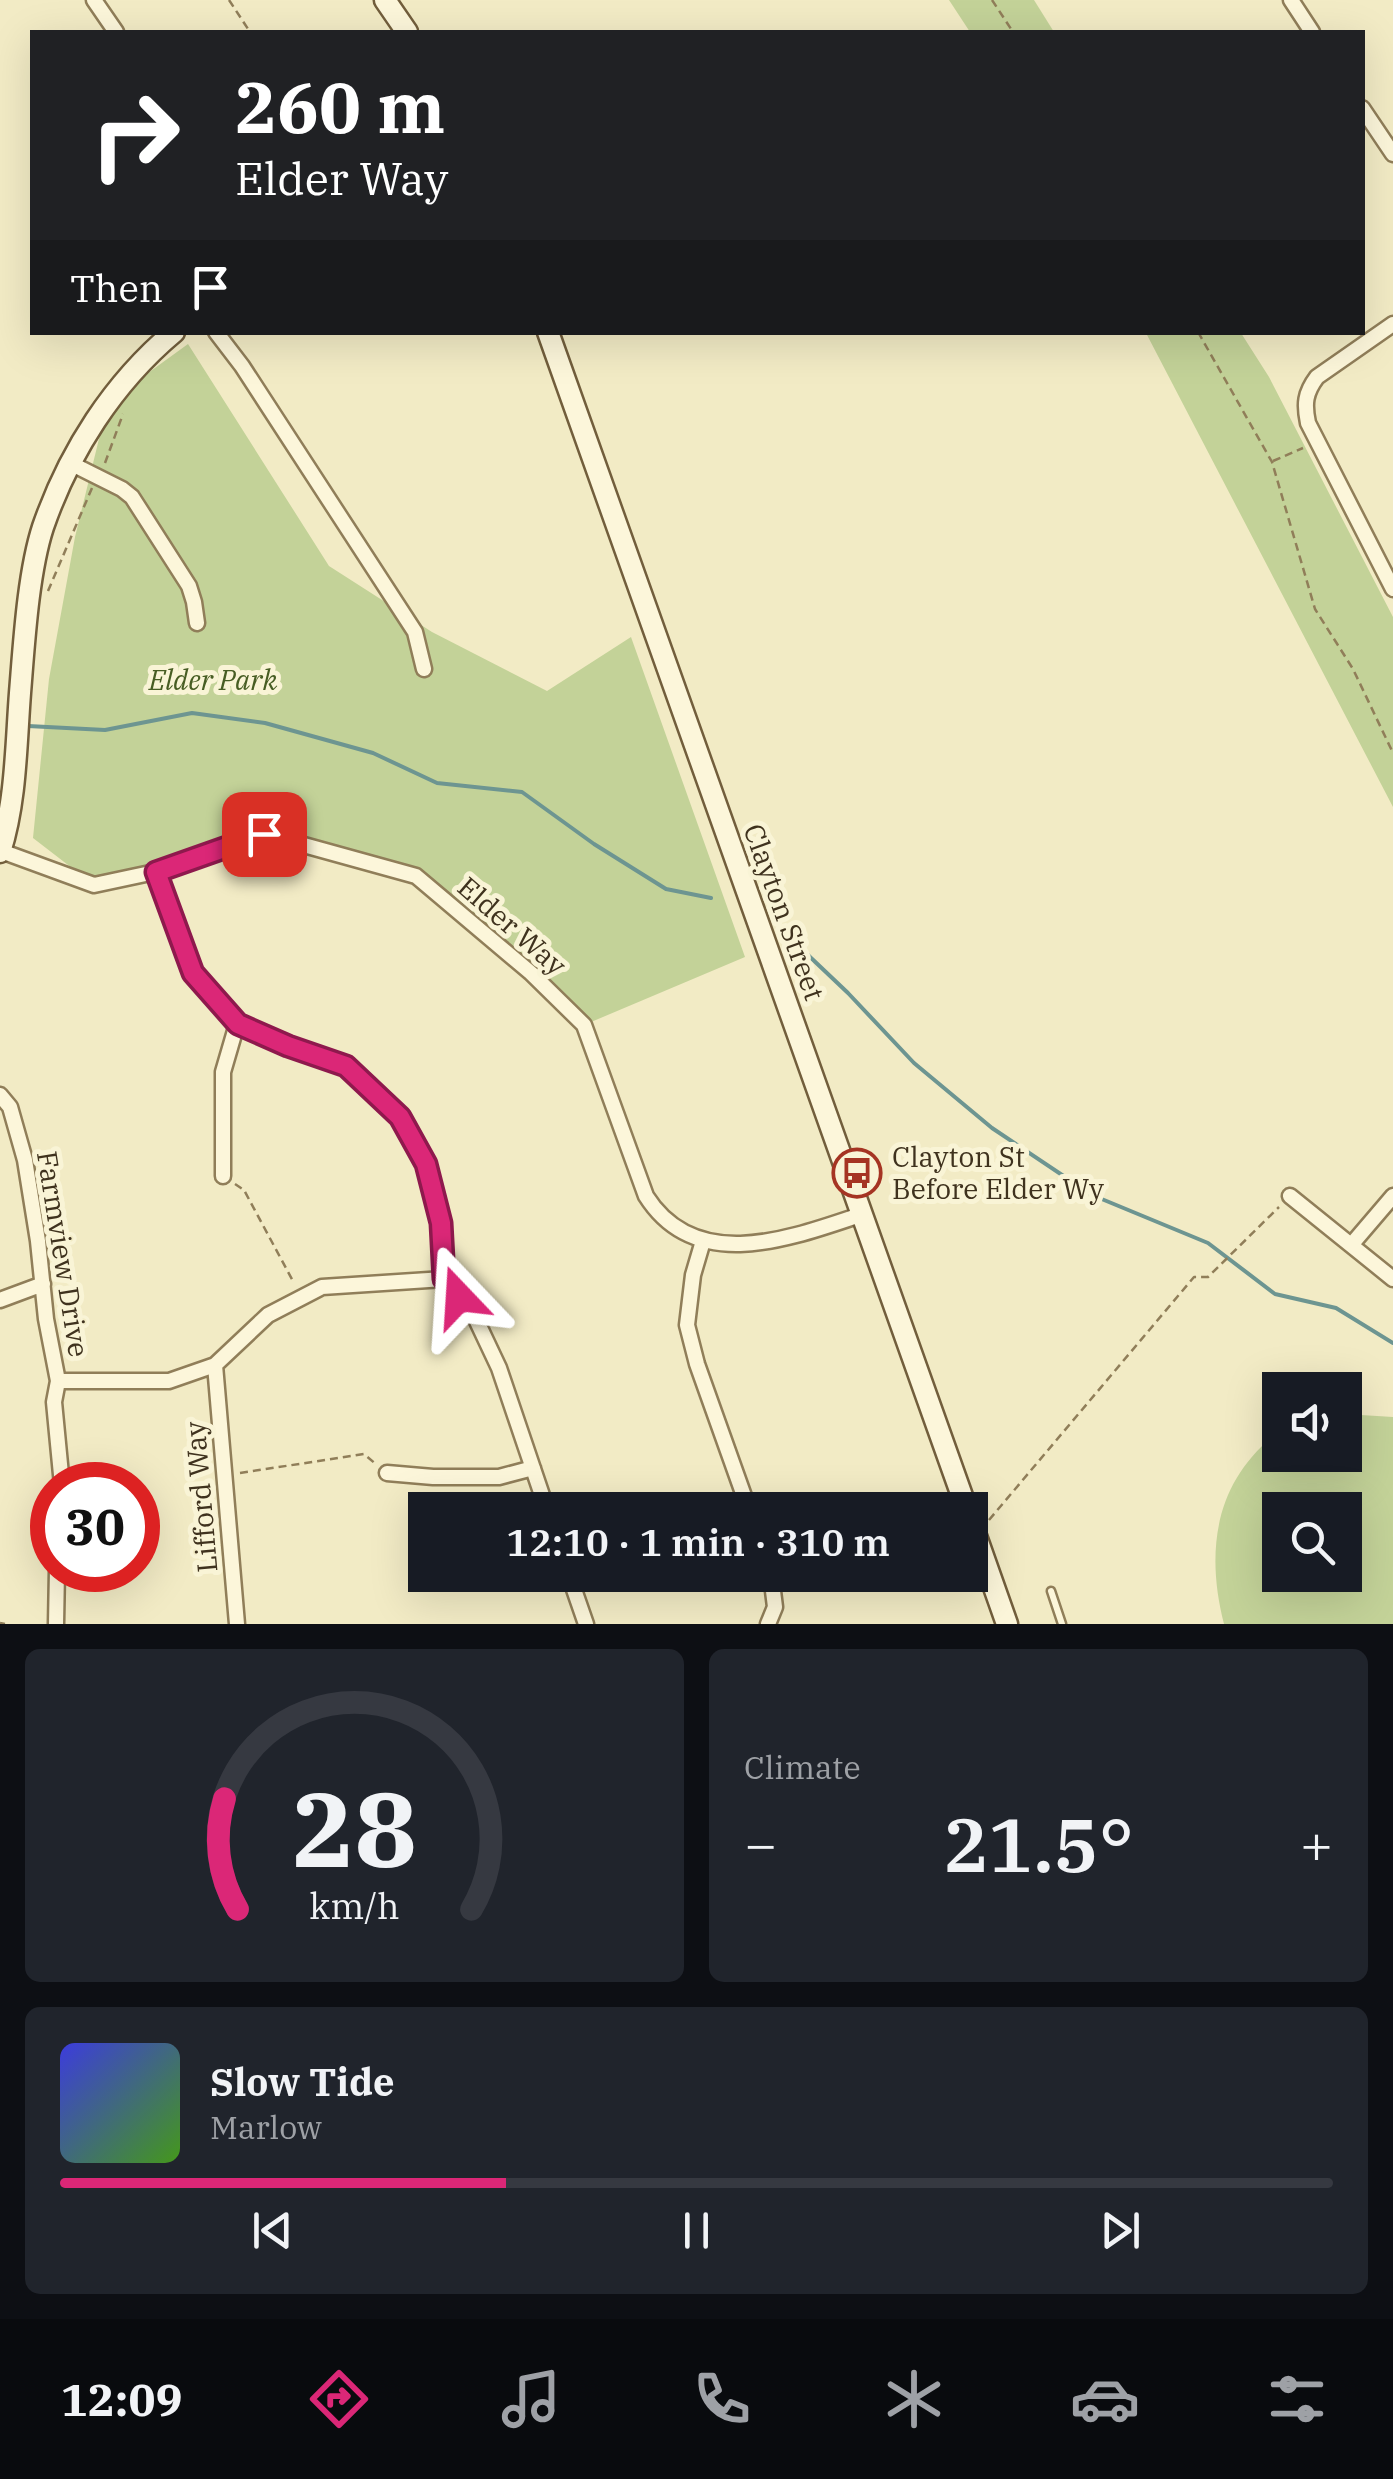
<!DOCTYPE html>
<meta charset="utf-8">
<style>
:root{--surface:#171b24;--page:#20242c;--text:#f1f3f6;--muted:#9ea1a6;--line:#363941;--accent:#db2777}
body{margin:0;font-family:"IBM Plex Serif",serif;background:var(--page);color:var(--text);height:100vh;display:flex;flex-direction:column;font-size:38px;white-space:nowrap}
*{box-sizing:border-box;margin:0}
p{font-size:32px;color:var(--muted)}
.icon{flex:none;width:55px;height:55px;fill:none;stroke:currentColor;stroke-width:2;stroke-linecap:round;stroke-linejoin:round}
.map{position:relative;height:1624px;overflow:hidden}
.side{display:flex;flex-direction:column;gap:25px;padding:25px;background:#0d0f14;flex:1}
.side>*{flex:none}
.guide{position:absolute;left:30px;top:30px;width:1335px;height:305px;border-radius:0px;box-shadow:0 10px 40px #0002;background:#202124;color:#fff;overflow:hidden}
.controls{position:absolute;left:1262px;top:1372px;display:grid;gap:20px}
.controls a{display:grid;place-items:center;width:100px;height:100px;border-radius:0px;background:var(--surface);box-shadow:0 10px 40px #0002;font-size:50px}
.speed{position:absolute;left:30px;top:1462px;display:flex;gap:20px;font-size:50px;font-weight:700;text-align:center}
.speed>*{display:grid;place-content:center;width:130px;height:130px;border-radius:50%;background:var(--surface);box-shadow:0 10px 40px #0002;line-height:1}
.speed .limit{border:15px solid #d22;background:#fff;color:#111}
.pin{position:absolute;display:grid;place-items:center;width:85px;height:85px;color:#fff;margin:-42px;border-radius:20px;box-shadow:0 5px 15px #0006}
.me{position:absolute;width:110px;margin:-55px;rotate:340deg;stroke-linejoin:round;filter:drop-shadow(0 0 8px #0008)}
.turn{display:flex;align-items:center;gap:35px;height:210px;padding:0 40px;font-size:45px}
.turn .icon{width:130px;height:130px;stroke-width:2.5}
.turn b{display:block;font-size:70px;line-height:85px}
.then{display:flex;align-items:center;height:95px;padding:0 40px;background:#0003;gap:20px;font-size:38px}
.big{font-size:75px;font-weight:600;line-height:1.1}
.side .card{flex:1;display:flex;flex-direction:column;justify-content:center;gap:15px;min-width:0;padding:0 35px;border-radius:15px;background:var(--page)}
.side .dial{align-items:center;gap:0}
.dial svg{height:260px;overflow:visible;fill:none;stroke:var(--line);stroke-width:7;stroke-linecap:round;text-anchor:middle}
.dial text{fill:var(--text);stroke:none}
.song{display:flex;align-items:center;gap:30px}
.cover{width:120px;height:120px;border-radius:15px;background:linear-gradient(135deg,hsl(240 70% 55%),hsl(100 70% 35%))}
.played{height:10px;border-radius:5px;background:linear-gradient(90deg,var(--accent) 35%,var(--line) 35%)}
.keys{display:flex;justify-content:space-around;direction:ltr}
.heat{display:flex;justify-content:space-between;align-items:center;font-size:55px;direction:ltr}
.side .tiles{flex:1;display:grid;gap:25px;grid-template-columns:1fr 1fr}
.card:last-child{grid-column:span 2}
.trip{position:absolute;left:408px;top:1492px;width:580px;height:100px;border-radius:0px;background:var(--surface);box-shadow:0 10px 40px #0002;font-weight:600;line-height:100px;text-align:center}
.dock{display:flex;height:160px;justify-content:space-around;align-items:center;background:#090b0e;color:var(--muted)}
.dock .icon{width:70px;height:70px}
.dock .on{color:var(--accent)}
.dock b{font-size:45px;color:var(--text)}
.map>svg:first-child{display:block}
.green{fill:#c3d298;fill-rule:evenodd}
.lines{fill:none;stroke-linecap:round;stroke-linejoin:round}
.stream{stroke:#6d9591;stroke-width:4}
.lane-casing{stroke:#907e59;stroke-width:11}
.street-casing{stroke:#907e59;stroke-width:19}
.secondary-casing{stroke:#725e3c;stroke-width:25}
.path{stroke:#907e59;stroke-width:2.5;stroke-dasharray:8 5;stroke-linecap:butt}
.lane{stroke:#fcf6da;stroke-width:6}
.street{stroke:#fcf6da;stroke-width:14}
.secondary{stroke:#fcf6da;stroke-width:20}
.route-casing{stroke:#8e194d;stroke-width:25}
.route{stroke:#db2777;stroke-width:18}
.labels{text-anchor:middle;stroke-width:10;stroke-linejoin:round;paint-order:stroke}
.park-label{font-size:28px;font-style:italic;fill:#475d23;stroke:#f9f4d6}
.street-label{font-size:28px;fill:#3f321e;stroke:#f9f4d6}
.poi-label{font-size:28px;fill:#3f321e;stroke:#f9f4d6;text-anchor:start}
</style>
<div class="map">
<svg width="1393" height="1624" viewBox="0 0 1393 1624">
<rect width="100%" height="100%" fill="#f2ebc5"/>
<path class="green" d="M949,0H1034L1054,32H970Z
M1146,333H1241L1269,377L1393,617V807Z
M188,344L329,566L432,632L547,691L631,637L745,957L584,1025L416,876L264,834L94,885L33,838L49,679L75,537L108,402Z
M1345,1414L1393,1417V1624H1224C1205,1550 1215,1479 1280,1431V1455H1345ZM1280,1510H1345V1575H1280Z"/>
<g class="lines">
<path class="stream" d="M28,726L105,730L192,713L265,723L373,753L437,783L522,792L594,844L666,889L711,898
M790,938L848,993L914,1063L992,1128L1092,1195L1208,1243L1275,1294L1336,1308L1393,1343"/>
<g class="lane-casing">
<path id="lane" d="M1051,1591L1062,1624"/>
</g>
<g class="street-casing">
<path id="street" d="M94,0L116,32
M1291,0L1312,32
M1362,108L1393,154
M1393,324L1317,377C1305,393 1304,404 1308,423L1393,589
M216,332L242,366L415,632L424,669
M72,464L122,489L132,497L189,586L194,602L197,623
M1,851L94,885L155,872L264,834L416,876L531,973L584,1025L646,1196C696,1275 791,1238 863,1214
M155,872L193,973L237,1024L288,1046L345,1067L400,1117L426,1164L441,1223L444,1279
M0,1095L10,1107L25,1160L38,1241L46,1319L58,1381L54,1402L62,1485
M223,1176V1072L237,1024
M1290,1196L1393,1279
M703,1241L693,1275L687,1325L697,1364L749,1510
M1352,1244L1393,1196
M0,1300L43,1284
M215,1365L237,1624
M58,1381H169L215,1365L268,1315L322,1287L444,1279L474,1315L499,1368L547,1510
M387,1473L433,1477H499L533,1468
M569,1575L586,1624
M56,1624L57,1570
M768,1624L775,1607L771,1575"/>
</g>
<g class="secondary-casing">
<path id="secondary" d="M385,0L407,32
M548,332L967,1510
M0,852C16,802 16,746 20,693C24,644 28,573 43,527C69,452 113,383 174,332
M970,1519L1007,1624"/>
</g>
<path class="path" d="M229,0L250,32
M992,0L1013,32
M1198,332L1272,462L1315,609L1353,669L1393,753
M1273,461L1303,448
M105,463L123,414
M48,591L92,488
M235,1184L244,1190L294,1283
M240,1473L364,1454L377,1465
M989,1520L1194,1277H1208L1279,1207
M0,1623L5,1624"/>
<use href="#lane" class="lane"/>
<use href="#street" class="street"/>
<use href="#secondary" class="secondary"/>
</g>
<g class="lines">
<g class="route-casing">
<path id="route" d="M264,834L156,872L193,973L238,1024L288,1046L346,1066L400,1117L426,1164L441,1223L444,1279L459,1297"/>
</g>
<use href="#route" class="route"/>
</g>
<defs>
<g id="bus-ring" transform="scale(2.5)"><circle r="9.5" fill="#f9f4d6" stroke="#a53423" stroke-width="1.5"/><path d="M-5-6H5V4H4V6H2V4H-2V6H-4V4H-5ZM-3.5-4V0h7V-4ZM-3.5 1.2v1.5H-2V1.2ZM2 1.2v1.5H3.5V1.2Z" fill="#a53423"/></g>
</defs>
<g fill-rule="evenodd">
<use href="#bus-ring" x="857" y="1173"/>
</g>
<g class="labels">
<g class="park-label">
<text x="213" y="690">Elder Park</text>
</g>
<g class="street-label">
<text transform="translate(784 912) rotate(70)" y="10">Clayton Street</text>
<text transform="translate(512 926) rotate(41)" y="10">Elder Way</text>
<text transform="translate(63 1254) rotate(81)" y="10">Farmview Drive</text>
<text transform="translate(201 1497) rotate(-95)" y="10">Lifford Way</text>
</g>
<g class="poi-label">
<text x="892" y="1167">Clayton St<tspan x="892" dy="32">Before Elder Wy</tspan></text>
</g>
</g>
</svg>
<div class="controls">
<a><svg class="icon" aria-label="sound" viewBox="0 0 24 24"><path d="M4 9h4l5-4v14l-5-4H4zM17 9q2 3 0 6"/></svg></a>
<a><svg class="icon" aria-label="search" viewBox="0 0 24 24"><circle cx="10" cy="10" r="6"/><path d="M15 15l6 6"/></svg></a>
</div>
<div class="speed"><div class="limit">30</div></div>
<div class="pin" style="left:264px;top:834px;background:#d93025"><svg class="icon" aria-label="arrive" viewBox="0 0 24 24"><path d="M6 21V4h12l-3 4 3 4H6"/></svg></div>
<svg class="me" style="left:459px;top:1297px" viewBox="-20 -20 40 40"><path d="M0-17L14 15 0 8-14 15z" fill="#db2777" stroke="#fff" stroke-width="4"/></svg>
<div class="trip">12:10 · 1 min · 310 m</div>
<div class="guide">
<div class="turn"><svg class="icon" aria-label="right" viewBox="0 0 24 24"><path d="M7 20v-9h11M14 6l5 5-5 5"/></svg><div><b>260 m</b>Elder Way</div></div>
<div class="then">Then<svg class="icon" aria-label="arrive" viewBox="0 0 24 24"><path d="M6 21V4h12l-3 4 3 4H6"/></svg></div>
</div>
</div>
<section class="side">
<div class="tiles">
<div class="card dial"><svg viewBox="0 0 100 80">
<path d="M14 69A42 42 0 1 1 86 69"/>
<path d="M14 69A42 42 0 0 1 10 35" stroke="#db2777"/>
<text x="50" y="56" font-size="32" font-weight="700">28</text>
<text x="50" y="72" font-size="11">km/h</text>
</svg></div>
<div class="card"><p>Climate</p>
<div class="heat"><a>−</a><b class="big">21.5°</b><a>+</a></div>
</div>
<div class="card">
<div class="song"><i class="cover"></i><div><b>Slow Tide</b><p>Marlow</p></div></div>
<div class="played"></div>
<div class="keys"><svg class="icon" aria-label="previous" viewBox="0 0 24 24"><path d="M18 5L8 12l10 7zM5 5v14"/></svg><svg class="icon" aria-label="pause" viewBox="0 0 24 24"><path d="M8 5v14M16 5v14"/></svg><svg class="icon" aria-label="next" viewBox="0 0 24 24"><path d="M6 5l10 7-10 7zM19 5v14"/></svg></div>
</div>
</div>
</section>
<nav class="dock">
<b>12:09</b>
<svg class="icon on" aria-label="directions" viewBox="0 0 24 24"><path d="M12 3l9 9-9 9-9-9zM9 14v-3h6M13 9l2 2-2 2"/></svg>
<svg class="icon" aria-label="music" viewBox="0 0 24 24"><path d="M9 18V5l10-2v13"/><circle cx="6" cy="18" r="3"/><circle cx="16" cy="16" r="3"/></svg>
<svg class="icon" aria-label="phone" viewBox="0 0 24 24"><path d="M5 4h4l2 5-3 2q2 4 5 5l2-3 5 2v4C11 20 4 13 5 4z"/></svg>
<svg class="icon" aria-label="climate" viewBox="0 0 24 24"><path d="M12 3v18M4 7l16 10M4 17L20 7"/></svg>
<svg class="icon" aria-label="car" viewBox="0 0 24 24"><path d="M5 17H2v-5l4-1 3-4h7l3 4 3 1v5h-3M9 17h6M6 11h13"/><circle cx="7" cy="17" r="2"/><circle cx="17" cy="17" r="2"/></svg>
<svg class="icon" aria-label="filters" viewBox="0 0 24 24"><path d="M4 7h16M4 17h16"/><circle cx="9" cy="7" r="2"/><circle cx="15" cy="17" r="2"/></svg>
</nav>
